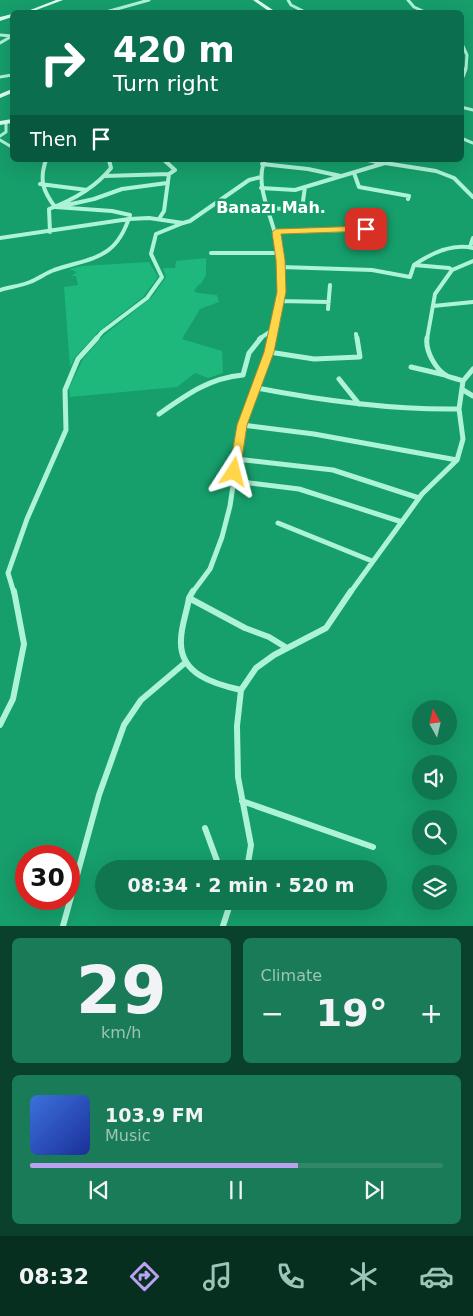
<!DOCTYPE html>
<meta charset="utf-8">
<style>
:root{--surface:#107650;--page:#197b57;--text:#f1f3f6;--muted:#9cc4b7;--line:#308867;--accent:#bca0f2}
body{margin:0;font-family:"DejaVu Sans",sans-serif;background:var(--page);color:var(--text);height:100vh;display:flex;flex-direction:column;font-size:19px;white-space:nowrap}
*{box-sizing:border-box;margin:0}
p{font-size:16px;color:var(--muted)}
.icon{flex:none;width:28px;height:28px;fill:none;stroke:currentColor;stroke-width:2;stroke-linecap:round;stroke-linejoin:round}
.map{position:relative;height:926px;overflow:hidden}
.side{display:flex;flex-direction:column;gap:12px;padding:12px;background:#09412c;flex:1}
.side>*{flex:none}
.banner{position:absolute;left:10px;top:10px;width:454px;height:152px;border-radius:8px;box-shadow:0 5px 20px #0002;background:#0b6e4f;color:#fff;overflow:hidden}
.needle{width:32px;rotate:352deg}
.tools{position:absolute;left:412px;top:700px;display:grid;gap:10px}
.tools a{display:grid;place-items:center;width:45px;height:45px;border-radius:50%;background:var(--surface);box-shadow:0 5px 20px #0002;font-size:25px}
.speed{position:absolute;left:15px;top:845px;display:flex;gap:10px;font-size:25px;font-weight:700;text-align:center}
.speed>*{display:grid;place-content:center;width:65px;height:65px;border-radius:50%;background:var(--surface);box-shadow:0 5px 20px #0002;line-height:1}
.speed .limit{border:8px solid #d22;background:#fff;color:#111}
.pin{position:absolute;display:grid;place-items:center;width:42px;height:42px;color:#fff;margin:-21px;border-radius:10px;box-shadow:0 2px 8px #0006}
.me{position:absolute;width:55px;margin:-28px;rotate:9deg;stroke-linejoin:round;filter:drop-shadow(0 0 4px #0008)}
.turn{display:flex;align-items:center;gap:18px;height:105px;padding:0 20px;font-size:22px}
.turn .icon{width:65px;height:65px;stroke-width:2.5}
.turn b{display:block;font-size:35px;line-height:42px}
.then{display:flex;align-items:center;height:48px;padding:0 20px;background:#0003;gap:10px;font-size:19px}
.big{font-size:38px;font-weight:700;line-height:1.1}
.side .card{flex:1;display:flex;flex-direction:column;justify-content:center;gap:8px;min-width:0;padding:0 18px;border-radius:8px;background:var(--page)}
.side .dial{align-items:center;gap:0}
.dial b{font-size:65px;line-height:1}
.song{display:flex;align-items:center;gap:15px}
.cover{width:60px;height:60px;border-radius:8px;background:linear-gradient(135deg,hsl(220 70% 55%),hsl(230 70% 35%))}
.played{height:5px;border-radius:2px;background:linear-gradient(90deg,var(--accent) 65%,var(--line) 65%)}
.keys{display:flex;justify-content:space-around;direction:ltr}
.heat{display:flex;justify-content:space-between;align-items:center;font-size:28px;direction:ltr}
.side .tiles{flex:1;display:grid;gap:12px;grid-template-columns:1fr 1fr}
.card:last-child{grid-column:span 2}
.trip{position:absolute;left:95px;top:860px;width:292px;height:50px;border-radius:25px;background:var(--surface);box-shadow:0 5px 20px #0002;font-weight:700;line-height:50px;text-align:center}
.tab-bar{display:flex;height:80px;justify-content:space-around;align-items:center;background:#062f20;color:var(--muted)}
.tab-bar .icon{width:35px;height:35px}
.tab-bar .on{color:var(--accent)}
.tab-bar b{font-size:22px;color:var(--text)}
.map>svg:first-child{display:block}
.green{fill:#1eb87c}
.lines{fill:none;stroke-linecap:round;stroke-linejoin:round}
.street-far3{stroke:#adf3d8;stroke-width:3}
.street-far2{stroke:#adf3d8;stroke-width:4}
.street-far1{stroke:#adf3d8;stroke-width:5}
.street{stroke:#adf3d8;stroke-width:6}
.secondary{fill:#ddfdf1;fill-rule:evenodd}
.route{fill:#ffd54a;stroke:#a68a30}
.labels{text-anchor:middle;stroke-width:5;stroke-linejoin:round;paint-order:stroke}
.far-district-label{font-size:16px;font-weight:bold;fill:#fff;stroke:#169e6b}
</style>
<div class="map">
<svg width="473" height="926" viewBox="0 0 473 926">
<rect width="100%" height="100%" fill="#169e6b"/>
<path class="green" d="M206,258V275L201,284L198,285L194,291L197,293L217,295L219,302L200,309L182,339L222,351L223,373L208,378L195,373L177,387L70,397L69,388L83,359L103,336L152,297L166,277L163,268H175L176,261Z
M149,262L158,277L143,297L99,331L75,357L70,367L64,287L78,285L76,276H71L77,272L69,269L82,266Z"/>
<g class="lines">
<path class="street-far3" d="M288,0L291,5L305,12
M408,0L414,7L425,12
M106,12L149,0
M0,35L12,36
M461,42L467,55L466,69
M0,43L12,36
M461,69H466L463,77
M0,77L12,75
M461,107L473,110
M0,136L6,132V122
M461,138L473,143
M0,140L10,146"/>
<path class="street-far2" d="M265,160C253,186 275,222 279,250C283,280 280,310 273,339
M368,160L382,163
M262,164L308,169L341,176
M354,173L359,187L409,196L408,199
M105,176L169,174
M40,184L87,190
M261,188L295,190L385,163L436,171L454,178L473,197
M58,207L94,199L122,189L167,183
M269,209L302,208L305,187
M159,219L164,211L169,174L175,170L164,160
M50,232L49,209C73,200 95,188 111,168L109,160
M276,232L378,229
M0,238L129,219L149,218L183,223L190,221L249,180L261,177
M470,247L473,238
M211,253H279
M414,265C430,254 453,243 473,248
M281,267L372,270L410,277L414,265L449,268L452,270
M0,290C10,287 20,286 30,282C38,279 46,273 54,270C93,257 116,260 130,215L112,211L55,207C43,191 39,180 46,160
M279,301L329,302
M433,306L473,302
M328,309L330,285
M356,334L357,339
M96,339L102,332L147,298L162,277L151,254L156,234L183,223
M259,339L274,329
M427,339L435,294L452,270L473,261"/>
<path class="street-far1" d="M427,338C425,351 436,370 447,376C452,378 458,379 463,381
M269,352L314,359L360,357L357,338
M411,367L445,375
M339,379L359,404
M257,388C324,401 391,410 459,409
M463,390L473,396
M159,414C186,395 209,378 243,375L249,353L261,338
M242,425L314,434L457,460
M236,459L333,470L419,498
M233,481L299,489L402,522
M278,523L372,561
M14,593L8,573L27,519L66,430L65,390L78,359L97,338
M192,593L210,569L222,537L230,506L242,424L264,369L273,338
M350,593L422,494L457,460L463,439L459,409L463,381L473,369"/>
<path class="street" d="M193,591L189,598C187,612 181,626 181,640C179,674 214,684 241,690
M189,598L245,628L269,637L287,648
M0,725L13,699L24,644L14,591
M242,801L373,847
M205,828L220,869
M247,869L251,845L238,777L237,726L241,690L256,668L274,655L326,628L351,591
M63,926L99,795L124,725L141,700L186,662
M223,926L231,901"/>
<path class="secondary" d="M56,0H63L31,12H25Z
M253,0H258L276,12H270Z
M12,14V17L0,21V17Z
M12,89V93L0,98V94Z
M12,119V123L0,125V121Z"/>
</g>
<path class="route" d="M366,226L370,229L369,231L281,234L285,260L286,292L274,352L247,425L240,472L234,475L230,474L229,472L237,425L264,352L277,292L276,260L272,232L276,229Z"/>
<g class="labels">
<g class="far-district-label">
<text x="271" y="213">Banazı Mah.</text>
</g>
</g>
</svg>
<div class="tools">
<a><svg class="needle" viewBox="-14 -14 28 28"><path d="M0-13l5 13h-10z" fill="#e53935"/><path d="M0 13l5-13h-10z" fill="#9cc4b7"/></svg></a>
<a><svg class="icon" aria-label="sound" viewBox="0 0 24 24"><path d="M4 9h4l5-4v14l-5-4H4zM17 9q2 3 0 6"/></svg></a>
<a><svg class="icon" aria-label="search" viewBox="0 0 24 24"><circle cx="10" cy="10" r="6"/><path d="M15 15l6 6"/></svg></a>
<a><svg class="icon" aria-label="layers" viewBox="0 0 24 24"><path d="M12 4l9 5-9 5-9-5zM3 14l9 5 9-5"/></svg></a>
</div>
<div class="speed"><div class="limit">30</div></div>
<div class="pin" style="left:366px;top:229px;background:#d93025"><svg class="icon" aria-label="arrive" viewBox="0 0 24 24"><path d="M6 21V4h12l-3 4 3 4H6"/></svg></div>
<svg class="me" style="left:234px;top:472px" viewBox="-20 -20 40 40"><path d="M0-17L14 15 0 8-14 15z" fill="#ffd54a" stroke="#fff" stroke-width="4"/></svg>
<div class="trip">08:34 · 2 min · 520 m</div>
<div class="banner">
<div class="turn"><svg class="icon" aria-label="right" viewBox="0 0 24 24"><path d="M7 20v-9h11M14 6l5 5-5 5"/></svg><div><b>420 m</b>Turn right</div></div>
<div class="then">Then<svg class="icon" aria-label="arrive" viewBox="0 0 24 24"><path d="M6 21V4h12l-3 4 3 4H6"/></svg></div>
</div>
</div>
<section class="side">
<div class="tiles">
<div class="card dial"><b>29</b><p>km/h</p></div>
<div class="card"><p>Climate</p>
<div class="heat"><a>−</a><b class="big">19°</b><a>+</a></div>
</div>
<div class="card">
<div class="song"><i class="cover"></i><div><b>103.9 FM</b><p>Music</p></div></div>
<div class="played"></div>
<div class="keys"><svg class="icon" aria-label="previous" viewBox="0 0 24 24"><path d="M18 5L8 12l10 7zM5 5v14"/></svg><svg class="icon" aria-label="pause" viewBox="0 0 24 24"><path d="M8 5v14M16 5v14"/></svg><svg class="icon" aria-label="next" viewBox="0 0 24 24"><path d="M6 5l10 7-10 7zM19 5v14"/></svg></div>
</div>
</div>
</section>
<nav class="tab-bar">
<b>08:32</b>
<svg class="icon on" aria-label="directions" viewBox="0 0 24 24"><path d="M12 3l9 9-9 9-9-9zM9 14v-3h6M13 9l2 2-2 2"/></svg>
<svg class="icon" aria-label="music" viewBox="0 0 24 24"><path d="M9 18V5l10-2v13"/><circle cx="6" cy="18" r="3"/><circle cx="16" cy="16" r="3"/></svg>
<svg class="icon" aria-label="phone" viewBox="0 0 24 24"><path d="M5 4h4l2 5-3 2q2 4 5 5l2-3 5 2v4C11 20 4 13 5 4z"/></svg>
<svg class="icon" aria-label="climate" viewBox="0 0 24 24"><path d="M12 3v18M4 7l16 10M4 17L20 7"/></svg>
<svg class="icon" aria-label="car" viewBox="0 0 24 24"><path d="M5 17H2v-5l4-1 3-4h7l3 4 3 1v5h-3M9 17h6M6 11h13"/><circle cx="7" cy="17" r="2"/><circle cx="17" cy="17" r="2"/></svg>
</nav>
